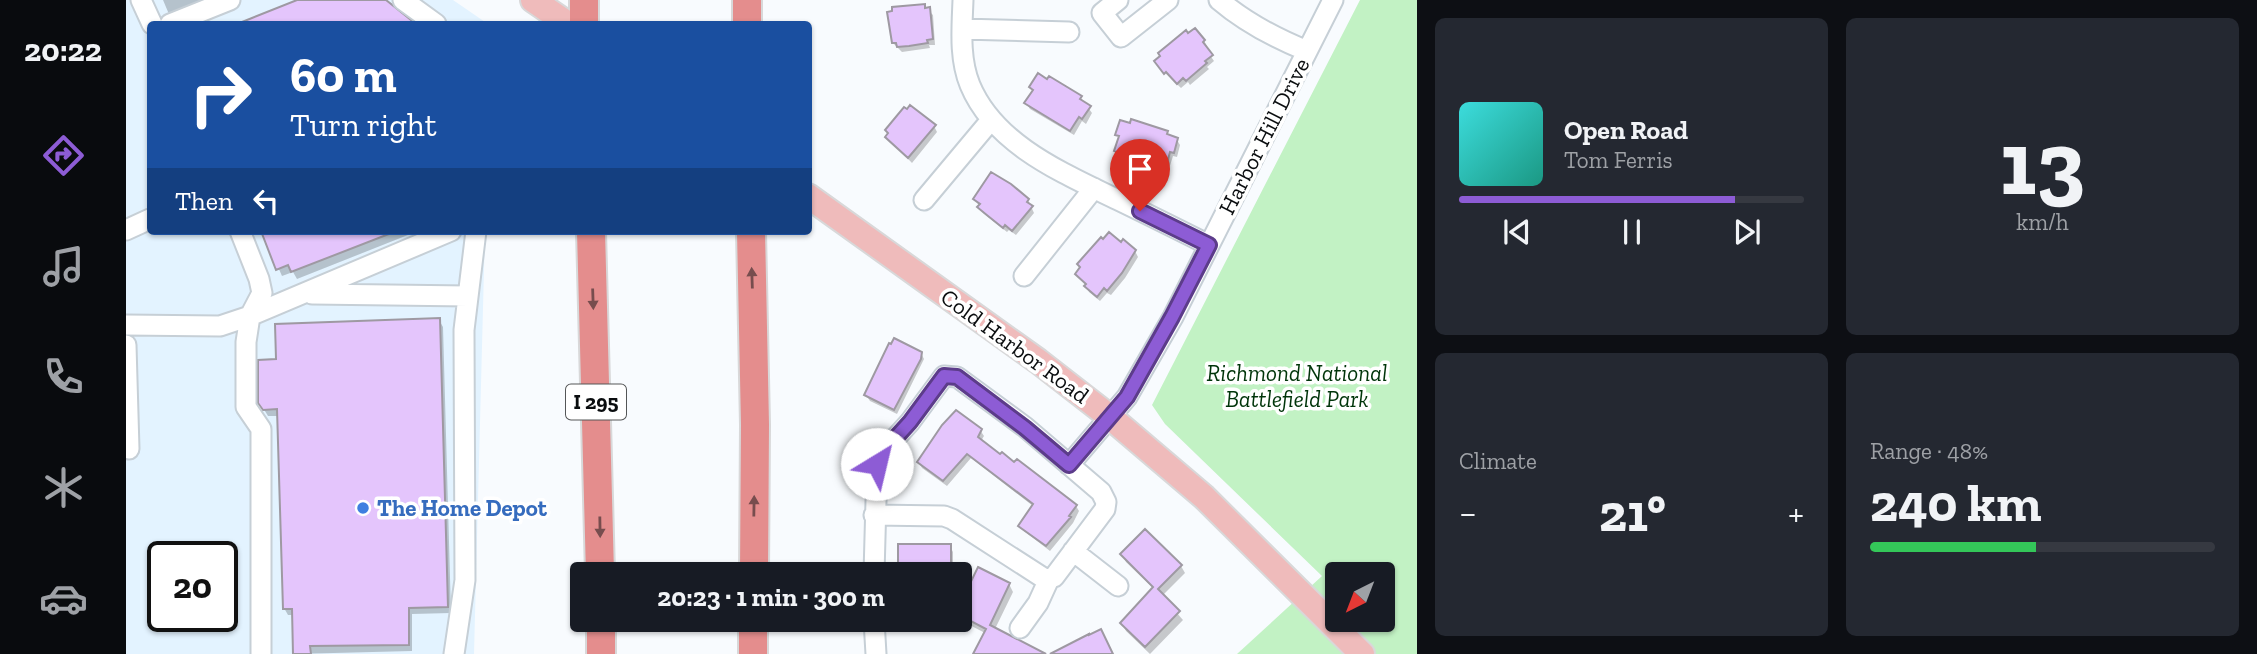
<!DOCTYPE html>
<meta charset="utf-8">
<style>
:root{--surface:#171b24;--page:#242831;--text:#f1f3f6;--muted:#9ea1a6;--line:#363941;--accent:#8d5cd5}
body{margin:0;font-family:"Zilla Slab",serif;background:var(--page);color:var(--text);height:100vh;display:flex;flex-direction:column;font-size:26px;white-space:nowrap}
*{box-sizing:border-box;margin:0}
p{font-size:23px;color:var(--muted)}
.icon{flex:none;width:38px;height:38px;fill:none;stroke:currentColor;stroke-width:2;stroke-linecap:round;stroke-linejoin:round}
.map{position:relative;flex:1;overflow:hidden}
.details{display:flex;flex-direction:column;gap:18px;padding:18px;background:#0d0f14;width:840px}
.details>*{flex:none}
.top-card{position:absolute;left:21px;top:21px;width:665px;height:214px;border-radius:7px;box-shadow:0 2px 5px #0004;background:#1a4fa0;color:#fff;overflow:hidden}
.needle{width:46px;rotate:222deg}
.buttons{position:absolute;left:1199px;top:562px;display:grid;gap:14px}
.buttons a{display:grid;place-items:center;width:70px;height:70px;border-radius:7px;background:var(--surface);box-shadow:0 2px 5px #0004;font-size:35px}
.speed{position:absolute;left:21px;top:541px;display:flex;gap:14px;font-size:35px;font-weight:700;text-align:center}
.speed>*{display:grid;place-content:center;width:91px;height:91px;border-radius:50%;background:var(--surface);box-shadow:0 2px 5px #0004;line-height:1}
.speed .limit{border:4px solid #111;border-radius:10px;background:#fff;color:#111}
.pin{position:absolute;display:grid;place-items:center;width:60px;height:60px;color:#fff;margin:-72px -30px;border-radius:50% 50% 50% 0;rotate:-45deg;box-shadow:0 0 7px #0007}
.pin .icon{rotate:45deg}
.me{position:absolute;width:77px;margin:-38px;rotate:36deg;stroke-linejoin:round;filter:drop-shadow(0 0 5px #0008)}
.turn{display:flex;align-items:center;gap:24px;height:147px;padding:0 28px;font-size:32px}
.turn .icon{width:91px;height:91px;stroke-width:2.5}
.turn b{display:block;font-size:49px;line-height:60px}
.then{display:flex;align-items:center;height:66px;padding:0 28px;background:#0003;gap:14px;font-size:26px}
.big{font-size:52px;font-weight:700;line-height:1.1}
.details .card{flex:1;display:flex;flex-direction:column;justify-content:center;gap:10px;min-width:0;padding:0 24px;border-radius:10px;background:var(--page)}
.details .dial{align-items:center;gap:0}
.dial b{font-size:91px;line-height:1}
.song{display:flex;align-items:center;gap:21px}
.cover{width:84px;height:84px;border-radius:10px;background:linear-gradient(135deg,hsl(180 70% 55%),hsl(170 70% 35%))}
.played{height:7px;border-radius:4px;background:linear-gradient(90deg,var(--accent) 80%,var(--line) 80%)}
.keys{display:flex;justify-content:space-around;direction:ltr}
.heat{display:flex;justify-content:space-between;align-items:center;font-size:38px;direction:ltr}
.charge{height:10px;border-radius:5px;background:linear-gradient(90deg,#34c759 48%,var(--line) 0)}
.details .tiles{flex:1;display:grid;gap:18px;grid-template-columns:repeat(2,1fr)}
.trip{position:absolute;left:444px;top:562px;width:402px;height:70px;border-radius:7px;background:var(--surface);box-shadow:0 2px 5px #0004;font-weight:700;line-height:70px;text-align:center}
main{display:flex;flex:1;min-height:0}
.tabs{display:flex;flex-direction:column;width:126px;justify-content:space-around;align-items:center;background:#090b0e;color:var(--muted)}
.tabs .icon{width:49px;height:49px}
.tabs .current{color:var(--accent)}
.tabs b{font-size:32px;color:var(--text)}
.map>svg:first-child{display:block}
.built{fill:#e3f3ff;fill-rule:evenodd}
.green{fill:#c2f2c4;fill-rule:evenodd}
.shadow{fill:#0003}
.building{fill:#e4c5fc;stroke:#9e99a2;stroke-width:2}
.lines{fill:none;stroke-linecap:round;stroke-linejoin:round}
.minor-casing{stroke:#c6cfd6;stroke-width:23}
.major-casing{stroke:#d8d8d9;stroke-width:28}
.highway-casing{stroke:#d8d8d9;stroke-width:32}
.minor{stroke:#fff;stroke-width:19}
.major{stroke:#efbbbb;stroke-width:24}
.highway{stroke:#e48d8d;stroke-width:28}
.oneway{fill:#774d4e}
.route-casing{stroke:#5c3c8a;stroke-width:18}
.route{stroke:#8d5cd5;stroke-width:12}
.shop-dot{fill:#3f7fe0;stroke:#fff;stroke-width:2.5}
.labels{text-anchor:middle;stroke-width:7;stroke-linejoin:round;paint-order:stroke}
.shield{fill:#fff;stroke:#545657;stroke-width:2}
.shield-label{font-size:21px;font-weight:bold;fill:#0a0d0f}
.street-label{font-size:23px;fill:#0a0d0f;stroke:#fff}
.park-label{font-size:23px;font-style:italic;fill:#00350a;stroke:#fff}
.shop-label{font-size:23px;font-weight:bold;fill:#366cbe;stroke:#fff;text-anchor:start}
</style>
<main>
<nav class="tabs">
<b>20:22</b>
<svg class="icon current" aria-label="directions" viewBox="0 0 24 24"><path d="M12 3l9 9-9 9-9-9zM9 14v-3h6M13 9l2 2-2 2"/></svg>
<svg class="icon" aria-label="music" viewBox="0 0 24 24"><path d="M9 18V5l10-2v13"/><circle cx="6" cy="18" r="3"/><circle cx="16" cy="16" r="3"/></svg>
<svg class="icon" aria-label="phone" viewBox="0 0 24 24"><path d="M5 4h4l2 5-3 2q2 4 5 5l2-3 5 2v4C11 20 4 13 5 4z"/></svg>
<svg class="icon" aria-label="climate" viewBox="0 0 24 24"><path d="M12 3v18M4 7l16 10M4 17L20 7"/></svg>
<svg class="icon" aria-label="car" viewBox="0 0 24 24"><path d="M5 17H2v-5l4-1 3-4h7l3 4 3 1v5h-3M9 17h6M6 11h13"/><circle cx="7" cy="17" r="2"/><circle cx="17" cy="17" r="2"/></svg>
</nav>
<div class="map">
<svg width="1291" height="654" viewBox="0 0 1291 654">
<rect width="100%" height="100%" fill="#f8fbfe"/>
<path class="built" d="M0,0H327L362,24H24V231H359L348,654H0ZM37,556H96V616H37Z"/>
<path class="green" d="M1234,0H1291V654H1111L1196,576L1039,424L1026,405ZM1211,574H1256V620H1211Z"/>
<path class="shadow" d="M37,0H87L45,19Z
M176,0H257L287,24H114Z
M798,6L807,15L809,45H803L804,48L776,52L767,43Z
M1078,41L1081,46L1079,48L1088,61L1081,67L1083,69L1064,85L1062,82L1055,88L1033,67Z
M922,82L955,98L966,113L960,124L956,121L948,135L904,109L900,103L908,91L905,87Z
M808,126L811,132L786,163L761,137Z
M1041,133L1044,137L1051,140L1054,145L1051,157L1047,156L1042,172L1033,169V171L993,157L990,151L994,139L991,135Z
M849,199L902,200L908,213L890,235L883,230L881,232L857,213Z
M136,231H292L171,279L167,272L156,276Z
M1009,251L1012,257L999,278L985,295L981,293L974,301L963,292L961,286L951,274Z
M313,320L317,327L325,613L286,614V651L169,654L168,615H162L158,608L153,416H142L134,403L151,361Z
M795,353L798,359L771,414L744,401L740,395Z
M854,430L858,436L855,441L874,456L950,506L953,511L947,523L924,551L898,531L894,526L907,506L845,458L821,486L796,468L793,462Z
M824,546L827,552V574H774Z
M996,554L1055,566L1059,573L1036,596L1057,620L1024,654L1000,631L996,623L1028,589L1000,562Z
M853,570L883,584L887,592L869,629L910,654H849L859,633L836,621L835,606Z
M774,620H794V624H776Z"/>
<path class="building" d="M171,0H260L290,24H111Z
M799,4V8L804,7L807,39L801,40L802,43L783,46L771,47L770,43H766L761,12L766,11V7Z
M1069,28L1079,40L1077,42L1087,55L1079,61L1081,63L1060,81L1057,78L1051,84L1040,72L1038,74L1028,61L1034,56L1032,53L1043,44L1060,30L1062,33Z
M912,73L921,79L923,76L956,96L954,99L965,106L956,119L953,117L944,131L898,103L907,90L903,87Z
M784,105L810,125L782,158L759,137L762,133L759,130L778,107L781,109Z
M1005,119L1042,131L1041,134L1052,138L1048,153L1044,152L1040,167L1030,164V166L988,151L993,136L989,135L994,120L1004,123Z
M865,172L885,184L903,199L901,202L907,206L886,231L879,225L877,228L862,216L851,207L854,204L847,199Z
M135,231H268V232L165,272L162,265L150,270Z
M983,232L995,242L997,239L1010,250L996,273L981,291L978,288L971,297L958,286L960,284L949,274L954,267L951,264L975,237L977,239Z
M314,318L322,607L283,608V645L184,646L185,654H167L166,609H157L151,409L137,410L132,403V360L150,359L149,324Z
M768,338L796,352L795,359L768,410L738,395L763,343L765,344Z
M830,410L856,429L852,437L874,454L876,452L888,462L891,459L951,505L943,516L945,517L920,546L892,526L907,504L841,454L817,481L791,462L816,425Z
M1019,529L1056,565L1032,589L1054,611L1019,647L994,623L1027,587L994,554Z
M772,544H825V574H772Z
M852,567L884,583L864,625L920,654H847L860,629L835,616V602Z
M975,629L987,654H924L963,634V635Z"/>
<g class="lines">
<g class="minor-casing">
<path id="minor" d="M15,0L26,24
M277,0L310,24
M837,0C836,28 833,58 844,85C869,145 937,173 992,200C1023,215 1053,230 1083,245
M992,0L976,13L995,37L1042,0
M1093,0C1120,23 1149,38 1181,51
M44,24L104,0
M836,29L943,32
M798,200L865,120
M0,230L24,219
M114,231L133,279L136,293L124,316L120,342V407L135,429V654
M898,276L968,188
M186,294L342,296
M0,325L94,326L124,316L325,231
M0,345L3,449
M943,465L1001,397L1047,317L1207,0
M947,551L992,586
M748,574L751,464L754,455L784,422L818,376L831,377L899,427L975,492L980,502L979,509L928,577L919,579L826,519L818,516L748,515
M748,620L750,654
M894,628L912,603L923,579
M328,654L339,580L338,330L350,231"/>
</g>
<g class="major-casing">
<path id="major" d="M407,0L442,24
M682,196L912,361L984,417L1078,497L1236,654"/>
</g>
<g class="highway-casing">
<path id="highway" d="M458,0V24
M621,0V24
M465,231L474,574
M625,231L629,425L628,574
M475,620V654
M627,654V620"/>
</g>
<use href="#minor" class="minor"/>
<use href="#major" class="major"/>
<use href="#highway" class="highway"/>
</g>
<defs><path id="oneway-solid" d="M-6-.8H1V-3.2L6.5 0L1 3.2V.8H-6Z" transform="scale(1.75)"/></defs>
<g class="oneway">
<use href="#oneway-solid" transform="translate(626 278) rotate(-92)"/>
<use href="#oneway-solid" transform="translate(467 299) rotate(88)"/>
<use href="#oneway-solid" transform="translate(628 506) rotate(-89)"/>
<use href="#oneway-solid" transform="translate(474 527) rotate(89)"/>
</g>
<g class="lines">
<g class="route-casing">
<path id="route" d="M751,464L754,455L784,422L818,376L831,377L899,428L943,465L1001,397L1046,317L1083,245L1014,211"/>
</g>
<use href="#route" class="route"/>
</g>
<circle class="shop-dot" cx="237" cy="508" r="7"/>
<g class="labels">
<rect class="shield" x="440" y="384.5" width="60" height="35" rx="5"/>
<g class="shield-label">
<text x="470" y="409">I 295</text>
</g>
<g class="street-label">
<text transform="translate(1138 136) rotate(-63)" y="8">Harbor Hill Drive</text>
<text transform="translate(889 346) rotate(36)" y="8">Cold Harbor Road</text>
</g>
<g class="park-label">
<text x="1171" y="381">Richmond National<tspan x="1171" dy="26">Battlefield Park</tspan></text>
</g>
<g class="shop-label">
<text x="251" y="516">The Home Depot</text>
</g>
</g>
</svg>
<div class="buttons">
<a><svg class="needle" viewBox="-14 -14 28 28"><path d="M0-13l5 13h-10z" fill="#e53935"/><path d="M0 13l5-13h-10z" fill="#9ea1a6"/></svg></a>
</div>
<div class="speed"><div class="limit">20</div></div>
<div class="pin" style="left:1014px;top:211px;background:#d93025"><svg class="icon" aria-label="arrive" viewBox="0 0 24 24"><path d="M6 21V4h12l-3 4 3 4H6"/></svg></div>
<svg class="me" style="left:751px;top:464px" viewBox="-20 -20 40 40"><circle r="19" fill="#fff"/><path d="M0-13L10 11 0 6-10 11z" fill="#8d5cd5"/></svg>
<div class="trip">20:23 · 1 min · 300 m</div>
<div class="top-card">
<div class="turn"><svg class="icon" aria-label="right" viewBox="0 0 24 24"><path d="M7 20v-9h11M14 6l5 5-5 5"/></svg><div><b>60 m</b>Turn right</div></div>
<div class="then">Then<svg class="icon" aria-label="left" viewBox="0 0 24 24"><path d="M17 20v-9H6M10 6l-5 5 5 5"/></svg></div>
</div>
</div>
<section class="details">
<div class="tiles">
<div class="card">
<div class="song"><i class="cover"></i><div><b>Open Road</b><p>Tom Ferris</p></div></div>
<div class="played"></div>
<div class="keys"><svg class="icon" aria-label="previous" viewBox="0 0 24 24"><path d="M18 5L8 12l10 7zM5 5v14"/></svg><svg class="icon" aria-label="pause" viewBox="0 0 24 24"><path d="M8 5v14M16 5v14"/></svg><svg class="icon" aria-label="next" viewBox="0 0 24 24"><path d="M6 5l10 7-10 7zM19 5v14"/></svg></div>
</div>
<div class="card dial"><b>13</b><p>km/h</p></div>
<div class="card"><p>Climate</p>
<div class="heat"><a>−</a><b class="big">21°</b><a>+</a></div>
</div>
<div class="card"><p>Range · 48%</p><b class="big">240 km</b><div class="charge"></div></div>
</div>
</section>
</main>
